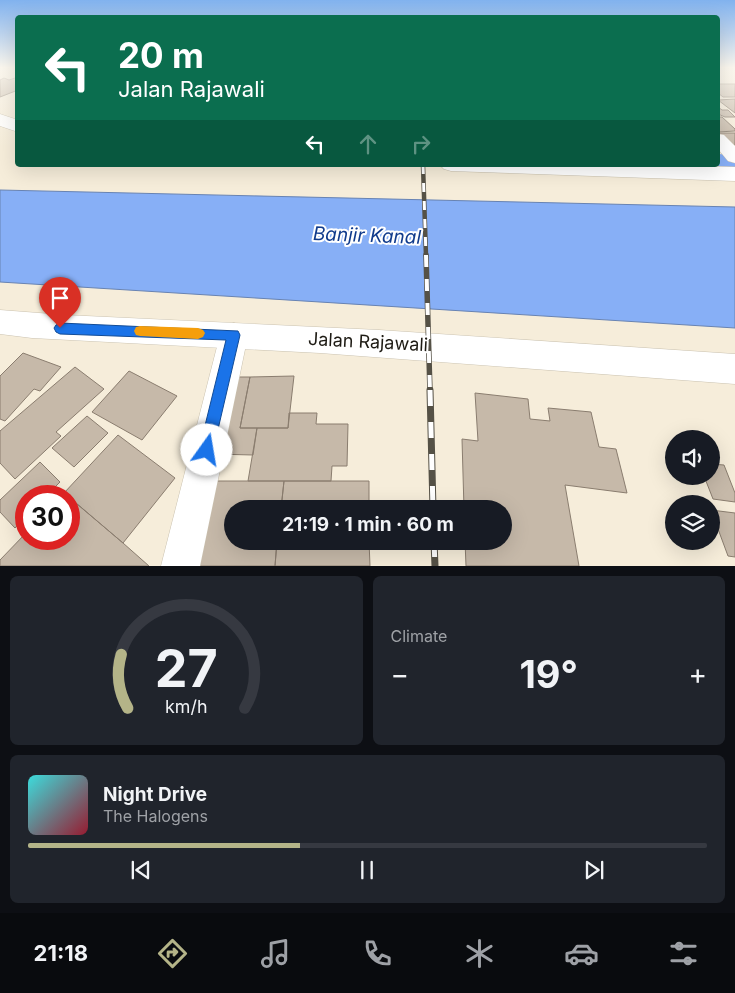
<!DOCTYPE html>
<meta charset="utf-8">
<style>
:root{--surface:#171b24;--page:#20242c;--text:#f1f3f6;--muted:#9ea1a6;--line:#363941;--accent:#b4b488}
body{margin:0;font-family:Inter,sans-serif;background:var(--page);color:var(--text);height:100vh;display:flex;flex-direction:column;font-size:19px;white-space:nowrap}
*{box-sizing:border-box;margin:0}
p{font-size:16px;color:var(--muted)}
.icon{flex:none;width:28px;height:28px;fill:none;stroke:currentColor;stroke-width:2;stroke-linecap:round;stroke-linejoin:round}
.map{position:relative;height:566px;overflow:hidden}
.sheet{display:flex;flex-direction:column;gap:10px;padding:10px;background:#0d0f14;flex:1}
.sheet>*{flex:none}
.banner{position:absolute;left:15px;top:15px;width:705px;height:152px;border-radius:5px;box-shadow:0 5px 20px #0002;background:#0b6e4f;color:#fff;overflow:hidden}
.tools{position:absolute;left:665px;top:430px;display:grid;gap:10px}
.tools a{display:grid;place-items:center;width:55px;height:55px;border-radius:50%;background:var(--surface);box-shadow:0 5px 20px #0002;font-size:25px}
.speed{position:absolute;left:15px;top:485px;display:flex;gap:10px;font-size:25px;font-weight:700;text-align:center}
.speed>*{display:grid;place-content:center;width:65px;height:65px;border-radius:50%;background:var(--surface);box-shadow:0 5px 20px #0002;line-height:1}
.speed .limit{border:8px solid #d22;background:#fff;color:#111}
.pin{position:absolute;display:grid;place-items:center;width:42px;height:42px;color:#fff;margin:-51px -21px;border-radius:50% 50% 50% 0;rotate:-45deg;box-shadow:0 0 5px #0007}
.pin .icon{rotate:45deg}
.me{position:absolute;width:55px;margin:-28px;rotate:13deg;stroke-linejoin:round;filter:drop-shadow(0 0 4px #0008)}
.turn{display:flex;align-items:center;gap:18px;height:105px;padding:0 20px;font-size:22px}
.turn .icon{width:65px;height:65px;stroke-width:2.5}
.turn b{display:block;font-size:35px;line-height:42px}
.lanes{display:flex;align-items:center;height:48px;padding:0 20px;background:#0003;justify-content:center;gap:25px;direction:ltr}
.lanes .off{opacity:.35}
.big{font-size:38px;font-weight:700;line-height:1.1}
.sheet .widget{flex:1;display:flex;flex-direction:column;justify-content:center;gap:8px;min-width:0;padding:0 18px;border-radius:8px;background:var(--page)}
.sheet .dial{align-items:center;gap:0}
.dial svg{height:130px;overflow:visible;fill:none;stroke:var(--line);stroke-width:7;stroke-linecap:round;text-anchor:middle}
.dial text{fill:var(--text);stroke:none}
.song{display:flex;align-items:center;gap:15px}
.cover{width:60px;height:60px;border-radius:8px;background:linear-gradient(135deg,hsl(180 70% 55%),hsl(350 70% 35%))}
.played{height:5px;border-radius:2px;background:linear-gradient(90deg,var(--accent) 40%,var(--line) 40%)}
.keys{display:flex;justify-content:space-around;direction:ltr}
.heat{display:flex;justify-content:space-between;align-items:center;font-size:28px;direction:ltr}
.sheet .tiles{flex:1;display:grid;gap:10px;grid-template-columns:1fr 1fr}
.widget:last-child{grid-column:span 2}
.trip{position:absolute;left:224px;top:500px;width:288px;height:50px;border-radius:25px;background:var(--surface);box-shadow:0 5px 20px #0002;font-weight:700;line-height:50px;text-align:center}
.tabs{display:flex;height:80px;justify-content:space-around;align-items:center;background:#090b0e;color:var(--muted)}
.tabs .icon{width:35px;height:35px}
.tabs .current{color:var(--accent)}
.tabs b{font-size:22px;color:var(--text)}
.map>svg:first-child{display:block}
.water{fill:#87aff6;stroke:#6883b2}
.lines{fill:none;stroke-linecap:round;stroke-linejoin:round}
.canal{fill:#87aff6;fill-rule:evenodd}
.building{fill:#c6b9a9;stroke:#8a7d6f}
.minor-casing{stroke:#cac2b0;stroke-width:1}
.tertiary-casing{stroke:#cac2b0;stroke-width:1}
.minor{fill:#fff;fill-rule:evenodd}
.tertiary{fill:#fff;fill-rule:evenodd}
.rail-far2-casing{stroke:#555146;stroke-width:4.5}
.rail-far1-casing{stroke:#555146;stroke-width:5.5}
.rail-casing{stroke:#555146;stroke-width:7}
.rail-far2{stroke:#fff;stroke-width:3;stroke-dasharray:9;stroke-linecap:butt}
.rail-far1{stroke:#fff;stroke-width:4;stroke-dasharray:12;stroke-linecap:butt}
.rail{stroke:#fff;stroke-width:5;stroke-dasharray:16;stroke-linecap:butt}
.route{fill:#1a73e8;stroke:#114b97}
.slow{fill:#f59e0b}
.labels{text-anchor:middle;stroke-width:4;stroke-linejoin:round;paint-order:stroke}
.street-label{font-size:18px;fill:#1e1b14;stroke:#fff}
.water-label{font-size:19px;font-style:italic;fill:#103b8c;stroke:#fff}
</style>
<div class="map">
<svg width="735" height="566" viewBox="0 0 735 566">
<rect width="100%" height="100%" fill="#f6edda"/>
<path class="water" d="M0,190L735,207V328L0,282Z"/>
<g class="lines">
<path class="canal" d="M718,154L735,155V169L710,166L718,165Z"/>
</g>
<path class="building" d="M18,77V90L0,97V80L4,78L9,80Z
M718,84H735V97H723L718,93Z
M735,99V113L718,100Z
M718,107L722,110H728L735,117H725L718,114Z
M718,117H722L735,129V131L718,132Z
M718,133H735V147H731Z
M23,353L61,367L40,391L34,389L5,421L0,419V376Z
M75,367L104,389L56,432L61,436L15,479L0,463V431Z
M129,371L177,396L142,440L92,412Z
M294,376L288,428H240L250,377Z
M231,377H250L240,428H257L253,455L213,454Z
M475,393L528,399L530,419L550,421L548,408L591,412L599,447L616,449L627,493L565,485L579,566H466L465,541H502V509H464L462,439L478,441Z
M289,413H317L316,424H348L347,466H332L331,481H248L257,428H288Z
M87,416L108,433L74,467L52,448Z
M118,435L175,478L123,543L64,493Z
M40,462L60,482L46,496H26V516L15,528L0,512V500Z
M711,464L724,465L735,493V502L713,499L704,476H711Z
M214,481H284L281,509H232V541H277L275,566H196Z
M284,481H369V509H281Z
M69,497L123,543L149,566H0V560L26,533V539H69Z
M711,510L735,513V557L728,556Z
M277,541H369L370,566H275Z"/>
<g class="lines">
<g class="minor-casing">
<path id="minor" d="M718,134L724,135L735,146V163L728,161L718,149Z
M234,323L244,327L248,335L200,566H161L220,335L224,327Z"/>
</g>
<g class="tertiary-casing">
<path id="tertiary" d="M0,114L18,120V132L0,126Z
M440,165H655L735,167V181L451,171L444,169Z
M0,310L65,315L379,330L735,354V384L320,353L32,338L0,334Z"/>
</g>
<use href="#minor" class="minor"/>
<use href="#tertiary" class="tertiary"/>
<g class="rail-far2-casing">
<path id="rail-far2" d="M423,165L426,256"/>
</g>
<g class="rail-far1-casing">
<path id="rail-far1" d="M426,255L430,392"/>
</g>
<g class="rail-casing">
<path id="rail" d="M430,390L433,509
M434,541L435,566"/>
</g>
<use href="#rail-far2" class="rail-far2"/>
<use href="#rail-far1" class="rail-far1"/>
<use href="#rail" class="rail"/>
</g>
<linearGradient id="sky" x2="0" y2="1"><stop stop-color="#81b2ee"/><stop offset="0.46" stop-color="#fbf7ee"/><stop offset="1" stop-color="#fbf7ee" stop-opacity="0"/></linearGradient>
<rect width="735" height="147" fill="url(#sky)"/>
<path class="route" d="M60,323L238,331L240,335L212,455L207,458L202,455L199,450L226,340L60,334L56,332L54,328L56,325Z"/>
<path class="slow" d="M140,326L198,328L203,330L205,333L203,337L198,339L140,336L136,335L134,331L136,327Z"/>
<g class="labels">
<g class="street-label">
<text transform="translate(368 342) rotate(3)" y="6">Jalan Rajawali</text>
</g>
<g class="water-label">
<text transform="translate(367 235) rotate(2)" y="7">Banjir Kanal</text>
</g>
</g>
</svg>
<div class="tools">
<a><svg class="icon" aria-label="sound" viewBox="0 0 24 24"><path d="M4 9h4l5-4v14l-5-4H4zM17 9q2 3 0 6"/></svg></a>
<a><svg class="icon" aria-label="layers" viewBox="0 0 24 24"><path d="M12 4l9 5-9 5-9-5zM3 14l9 5 9-5"/></svg></a>
</div>
<div class="speed"><div class="limit">30</div></div>
<div class="pin" style="left:60px;top:328px;background:#d93025"><svg class="icon" aria-label="arrive" viewBox="0 0 24 24"><path d="M6 21V4h12l-3 4 3 4H6"/></svg></div>
<svg class="me" style="left:207px;top:450px" viewBox="-20 -20 40 40"><circle r="19" fill="#fff"/><path d="M0-13L10 11 0 6-10 11z" fill="#1a73e8"/></svg>
<div class="trip">21:19 · 1 min · 60 m</div>
<div class="banner">
<div class="turn"><svg class="icon" aria-label="left" viewBox="0 0 24 24"><path d="M17 20v-9H6M10 6l-5 5 5 5"/></svg><div><b>20 m</b>Jalan Rajawali</div></div>
<div class="lanes"><svg class="icon" aria-label="left" viewBox="0 0 24 24"><path d="M17 20v-9H6M10 6l-5 5 5 5"/></svg><svg class="icon off" aria-label="ahead" viewBox="0 0 24 24"><path d="M12 20V5M6 11l6-6 6 6"/></svg><svg class="icon off" aria-label="right" viewBox="0 0 24 24"><path d="M7 20v-9h11M14 6l5 5-5 5"/></svg></div>
</div>
</div>
<section class="sheet">
<div class="tiles">
<div class="widget dial"><svg viewBox="0 0 100 80">
<path d="M14 69A42 42 0 1 1 86 69"/>
<path d="M14 69A42 42 0 0 1 10 36" stroke="#b4b488"/>
<text x="50" y="56" font-size="32" font-weight="700">27</text>
<text x="50" y="72" font-size="11">km/h</text>
</svg></div>
<div class="widget"><p>Climate</p>
<div class="heat"><a>−</a><b class="big">19°</b><a>+</a></div>
</div>
<div class="widget">
<div class="song"><i class="cover"></i><div><b>Night Drive</b><p>The Halogens</p></div></div>
<div class="played"></div>
<div class="keys"><svg class="icon" aria-label="previous" viewBox="0 0 24 24"><path d="M18 5L8 12l10 7zM5 5v14"/></svg><svg class="icon" aria-label="pause" viewBox="0 0 24 24"><path d="M8 5v14M16 5v14"/></svg><svg class="icon" aria-label="next" viewBox="0 0 24 24"><path d="M6 5l10 7-10 7zM19 5v14"/></svg></div>
</div>
</div>
</section>
<nav class="tabs">
<b>21:18</b>
<svg class="icon current" aria-label="directions" viewBox="0 0 24 24"><path d="M12 3l9 9-9 9-9-9zM9 14v-3h6M13 9l2 2-2 2"/></svg>
<svg class="icon" aria-label="music" viewBox="0 0 24 24"><path d="M9 18V5l10-2v13"/><circle cx="6" cy="18" r="3"/><circle cx="16" cy="16" r="3"/></svg>
<svg class="icon" aria-label="phone" viewBox="0 0 24 24"><path d="M5 4h4l2 5-3 2q2 4 5 5l2-3 5 2v4C11 20 4 13 5 4z"/></svg>
<svg class="icon" aria-label="climate" viewBox="0 0 24 24"><path d="M12 3v18M4 7l16 10M4 17L20 7"/></svg>
<svg class="icon" aria-label="car" viewBox="0 0 24 24"><path d="M5 17H2v-5l4-1 3-4h7l3 4 3 1v5h-3M9 17h6M6 11h13"/><circle cx="7" cy="17" r="2"/><circle cx="17" cy="17" r="2"/></svg>
<svg class="icon" aria-label="filters" viewBox="0 0 24 24"><path d="M4 7h16M4 17h16"/><circle cx="9" cy="7" r="2"/><circle cx="15" cy="17" r="2"/></svg>
</nav>
